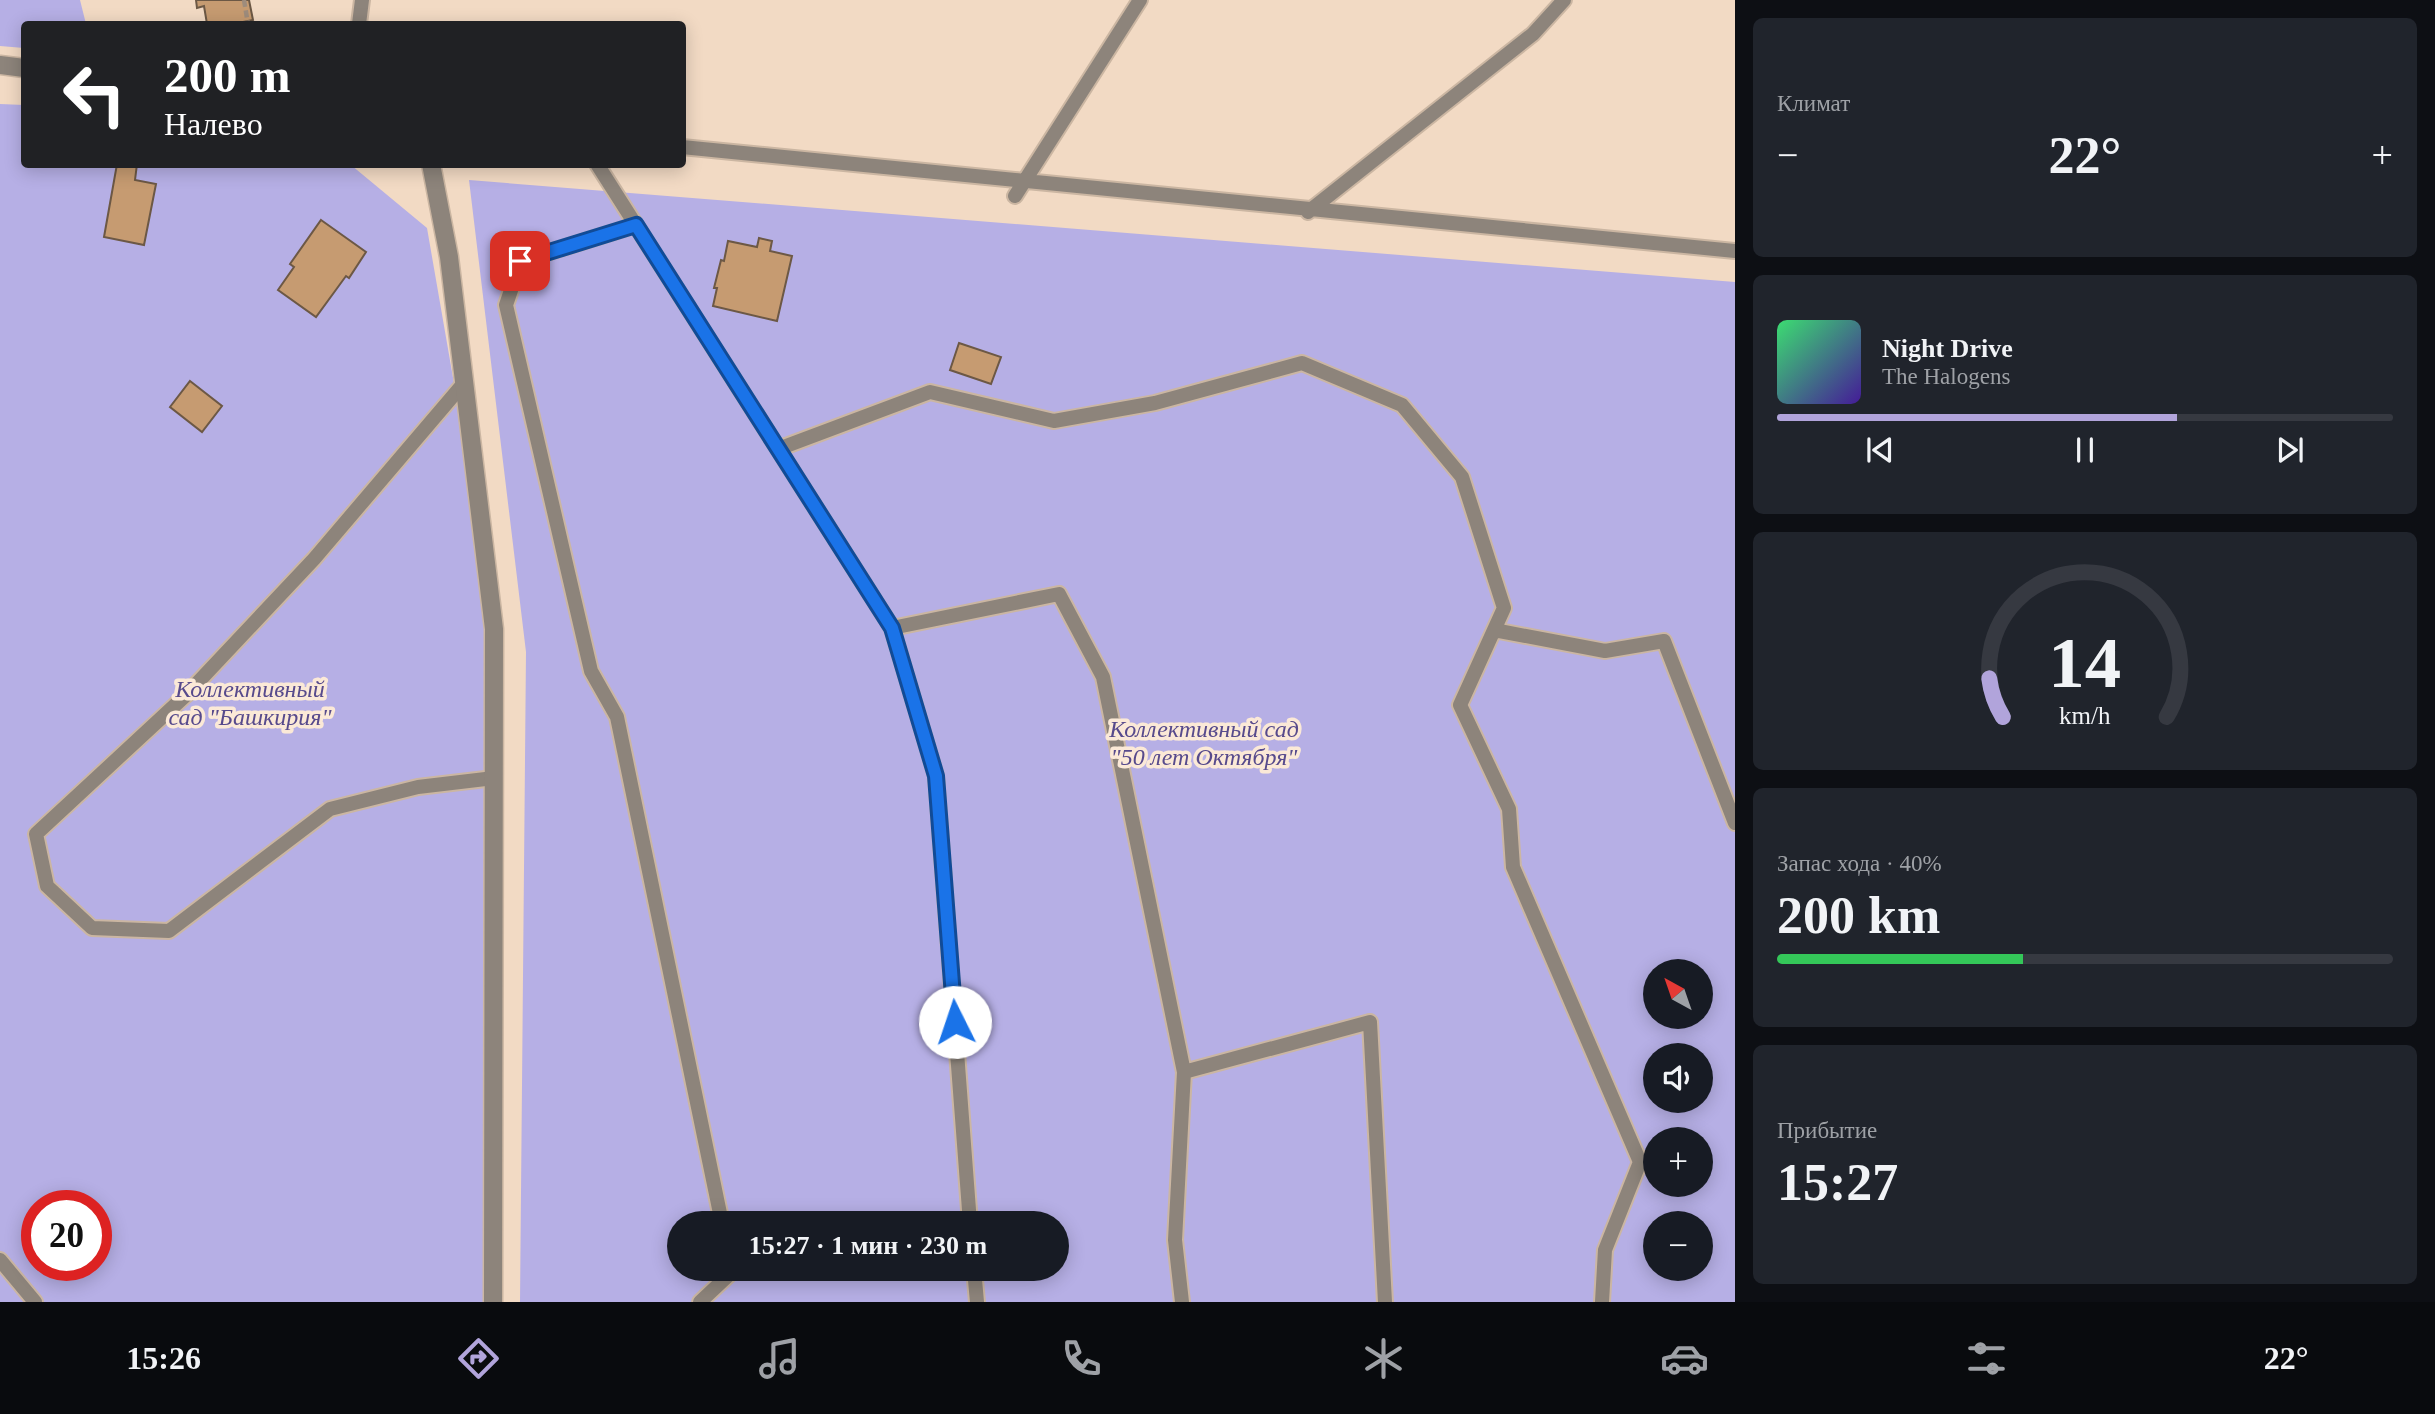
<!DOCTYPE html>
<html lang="ru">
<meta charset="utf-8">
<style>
:root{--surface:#171b24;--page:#20242c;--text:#f1f3f6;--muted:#9ea1a6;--line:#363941;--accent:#b1a4db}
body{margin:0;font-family:"Times New Roman",serif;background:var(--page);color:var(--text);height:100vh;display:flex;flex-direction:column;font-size:26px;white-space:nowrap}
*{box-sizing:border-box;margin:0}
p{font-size:23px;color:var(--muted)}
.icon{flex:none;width:38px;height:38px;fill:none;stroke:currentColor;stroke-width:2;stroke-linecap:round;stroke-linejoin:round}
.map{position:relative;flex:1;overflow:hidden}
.sheet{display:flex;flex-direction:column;gap:18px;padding:18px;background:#0d0f14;width:700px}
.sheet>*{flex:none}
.top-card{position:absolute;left:21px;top:21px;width:665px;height:147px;border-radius:7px;box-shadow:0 4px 18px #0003;background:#202124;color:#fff;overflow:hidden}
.needle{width:46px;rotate:320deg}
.tools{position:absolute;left:1643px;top:959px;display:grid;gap:14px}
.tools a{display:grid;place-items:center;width:70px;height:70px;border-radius:50%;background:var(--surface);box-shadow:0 4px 18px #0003;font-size:35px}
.speed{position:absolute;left:21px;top:1190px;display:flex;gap:14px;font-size:35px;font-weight:700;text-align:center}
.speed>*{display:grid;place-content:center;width:91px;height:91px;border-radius:50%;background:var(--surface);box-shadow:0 4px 18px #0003;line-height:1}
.speed .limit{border:10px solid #d22;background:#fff;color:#111}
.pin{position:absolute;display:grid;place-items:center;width:60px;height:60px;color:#fff;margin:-30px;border-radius:14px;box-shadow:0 4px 10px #0006}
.me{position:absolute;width:77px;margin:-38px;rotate:356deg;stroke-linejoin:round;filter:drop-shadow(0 0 5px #0008)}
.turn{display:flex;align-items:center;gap:24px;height:147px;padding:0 28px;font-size:32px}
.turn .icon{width:91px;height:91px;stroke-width:2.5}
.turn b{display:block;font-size:49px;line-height:60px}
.big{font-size:52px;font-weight:800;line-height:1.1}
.sheet .tile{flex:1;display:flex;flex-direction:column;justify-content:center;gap:10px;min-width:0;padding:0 24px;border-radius:10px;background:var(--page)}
.sheet .dial{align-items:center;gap:0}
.dial svg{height:182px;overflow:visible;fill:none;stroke:var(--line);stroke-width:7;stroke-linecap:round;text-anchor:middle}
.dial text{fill:var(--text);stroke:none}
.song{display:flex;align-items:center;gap:21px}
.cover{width:84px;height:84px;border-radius:10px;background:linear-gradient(135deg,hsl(140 70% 55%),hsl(260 70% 35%))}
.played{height:7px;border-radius:4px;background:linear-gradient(90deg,var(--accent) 65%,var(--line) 65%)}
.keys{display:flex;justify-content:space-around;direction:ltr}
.heat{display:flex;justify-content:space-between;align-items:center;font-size:38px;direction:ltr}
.charge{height:10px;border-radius:5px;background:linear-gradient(90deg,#34c759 40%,var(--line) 0)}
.trip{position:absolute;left:667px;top:1211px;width:402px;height:70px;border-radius:35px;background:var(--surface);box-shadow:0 4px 18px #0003;font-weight:800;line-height:70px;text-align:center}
.tab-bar{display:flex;height:112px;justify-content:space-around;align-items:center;background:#090b0e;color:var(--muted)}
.tab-bar .icon{width:49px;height:49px}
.tab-bar .active{color:var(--accent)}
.tab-bar b{font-size:32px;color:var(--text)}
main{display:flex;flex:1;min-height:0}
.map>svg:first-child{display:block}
.green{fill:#b6afe5;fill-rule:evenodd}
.building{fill:#c69b71;stroke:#6c5845;stroke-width:2}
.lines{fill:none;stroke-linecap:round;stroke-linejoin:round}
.lane-casing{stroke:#cbb6a2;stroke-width:18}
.street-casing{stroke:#cbb6a2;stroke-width:21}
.path{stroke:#9e8c7c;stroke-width:4.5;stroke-dasharray:7 3.5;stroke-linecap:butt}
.lane{stroke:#8d847b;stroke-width:14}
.street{stroke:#8d847b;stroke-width:18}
.route-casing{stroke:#114b97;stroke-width:18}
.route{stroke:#1a73e8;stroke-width:12}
.labels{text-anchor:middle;stroke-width:7;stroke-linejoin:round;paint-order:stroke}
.park-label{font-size:24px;font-style:italic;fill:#574a8c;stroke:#fbe9d7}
</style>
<main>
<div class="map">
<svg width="1735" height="1302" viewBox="0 0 1735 1302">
<rect width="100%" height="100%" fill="#f2dac4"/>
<path class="green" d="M0,0H80L86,24H24V48L0,46Z
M0,104L24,105V164L351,165L427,228L501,654L491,1302H0ZM37,1206H96V1265H37Z
M469,180L1735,282V1302H520L526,652ZM1656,971H1701V1017H1656ZM1656,1055H1701V1101H1656ZM1656,1139H1701V1185H1656ZM679,1223H1057V1269H679ZM1656,1223H1701V1269H1656Z"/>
<path class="building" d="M196,0H249L253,20L233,24H207L204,6L197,8Z
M117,164H137L135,180L156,184L144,245L104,237Z
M321,220L366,252L349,278L346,276L316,317L278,290L294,267L290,264Z
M759,238L772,241L770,251L792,256L777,321L713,306L717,288H714L721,260L724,261L728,241L757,247Z
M959,343L1001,357L991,384L950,370Z
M190,381L222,406L202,432L170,407Z"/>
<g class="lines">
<g class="lane-casing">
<path id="lane" d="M359,24L362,0
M682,147L1735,251
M597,164L892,628L1059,594L1103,677L1184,1072L1370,1022L1385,1302
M1015,196L1140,0
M1308,212L1533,34L1564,0
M636,225L521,261L506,305L591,671L617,717L722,1223
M464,383L314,559L186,695L36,834L47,886L92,928L169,931L330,809L418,787L494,778
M778,449L930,392L1054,421L1155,403L1302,363L1402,405L1462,477L1504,608L1460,705L1509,809L1513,867L1640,1162L1605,1250L1602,1302
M892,628L936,776L970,1223
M1494,630L1605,651L1664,641L1735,823
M0,1260L35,1302
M974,1269L977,1302
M700,1302L732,1272L731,1269
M1182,1302L1175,1240L1184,1072"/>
</g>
<g class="street-casing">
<path id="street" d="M0,65L24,68
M431,164L449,257L494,629L493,1302"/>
</g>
<path class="path" d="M244,0L248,24"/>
<use href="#lane" class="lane"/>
<use href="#street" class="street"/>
</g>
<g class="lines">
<g class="route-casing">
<path id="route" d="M520,261L636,225L892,628L936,776L955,1022"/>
</g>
<use href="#route" class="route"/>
</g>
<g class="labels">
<g class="park-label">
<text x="250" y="697">Коллективный<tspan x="250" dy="28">сад "Башкирия"</tspan></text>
<text x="1204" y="737">Коллективный сад<tspan x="1204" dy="28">"50 лет Октября"</tspan></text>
</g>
</g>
</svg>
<div class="tools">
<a><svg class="needle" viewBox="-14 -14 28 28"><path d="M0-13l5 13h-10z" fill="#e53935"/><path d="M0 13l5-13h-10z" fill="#9ea1a6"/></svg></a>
<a><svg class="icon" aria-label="sound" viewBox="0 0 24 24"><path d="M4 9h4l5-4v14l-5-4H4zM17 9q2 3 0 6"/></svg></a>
<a>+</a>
<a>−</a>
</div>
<div class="speed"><div class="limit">20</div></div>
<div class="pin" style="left:520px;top:261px;background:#d93025"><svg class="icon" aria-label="arrive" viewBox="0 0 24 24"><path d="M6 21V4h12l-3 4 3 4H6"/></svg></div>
<svg class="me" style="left:955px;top:1022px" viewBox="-20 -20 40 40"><circle r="19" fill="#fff"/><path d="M0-13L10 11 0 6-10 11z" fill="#1a73e8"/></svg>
<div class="trip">15:27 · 1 мин · 230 m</div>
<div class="top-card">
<div class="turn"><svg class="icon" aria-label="left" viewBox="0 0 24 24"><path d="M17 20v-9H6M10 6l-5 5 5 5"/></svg><div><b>200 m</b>Налево</div></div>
</div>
</div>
<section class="sheet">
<div class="tile"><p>Климат</p>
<div class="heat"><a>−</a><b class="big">22°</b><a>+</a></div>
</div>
<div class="tile">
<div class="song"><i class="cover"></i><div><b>Night Drive</b><p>The Halogens</p></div></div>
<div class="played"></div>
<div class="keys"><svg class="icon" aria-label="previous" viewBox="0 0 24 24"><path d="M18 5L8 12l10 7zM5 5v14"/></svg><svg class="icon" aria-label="pause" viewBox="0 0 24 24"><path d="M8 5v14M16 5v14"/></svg><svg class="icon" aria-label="next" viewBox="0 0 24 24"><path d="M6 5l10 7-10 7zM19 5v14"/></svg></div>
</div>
<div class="tile dial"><svg viewBox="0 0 100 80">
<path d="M14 69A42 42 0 1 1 86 69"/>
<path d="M14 69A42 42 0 0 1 8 52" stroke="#b1a4db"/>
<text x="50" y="56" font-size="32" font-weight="700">14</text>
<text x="50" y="72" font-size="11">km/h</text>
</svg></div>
<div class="tile"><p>Запас хода · 40%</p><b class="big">200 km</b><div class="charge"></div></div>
<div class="tile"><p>Прибытие</p><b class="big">15:27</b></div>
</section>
</main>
<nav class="tab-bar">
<b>15:26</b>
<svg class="icon active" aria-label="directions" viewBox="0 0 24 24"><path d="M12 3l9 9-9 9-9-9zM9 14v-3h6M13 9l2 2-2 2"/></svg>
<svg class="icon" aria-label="music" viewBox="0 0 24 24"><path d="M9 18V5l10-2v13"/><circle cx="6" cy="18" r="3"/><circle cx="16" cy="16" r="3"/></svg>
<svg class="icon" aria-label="phone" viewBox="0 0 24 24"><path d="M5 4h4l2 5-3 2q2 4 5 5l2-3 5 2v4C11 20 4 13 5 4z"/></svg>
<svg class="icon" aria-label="climate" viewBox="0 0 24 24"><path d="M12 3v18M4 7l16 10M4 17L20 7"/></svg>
<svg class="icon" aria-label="car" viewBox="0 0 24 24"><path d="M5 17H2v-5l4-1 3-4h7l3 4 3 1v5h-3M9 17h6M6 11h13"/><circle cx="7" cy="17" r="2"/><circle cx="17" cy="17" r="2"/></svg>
<svg class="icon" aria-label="filters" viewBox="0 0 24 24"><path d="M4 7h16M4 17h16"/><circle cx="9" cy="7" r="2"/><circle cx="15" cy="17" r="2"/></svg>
<b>22°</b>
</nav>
